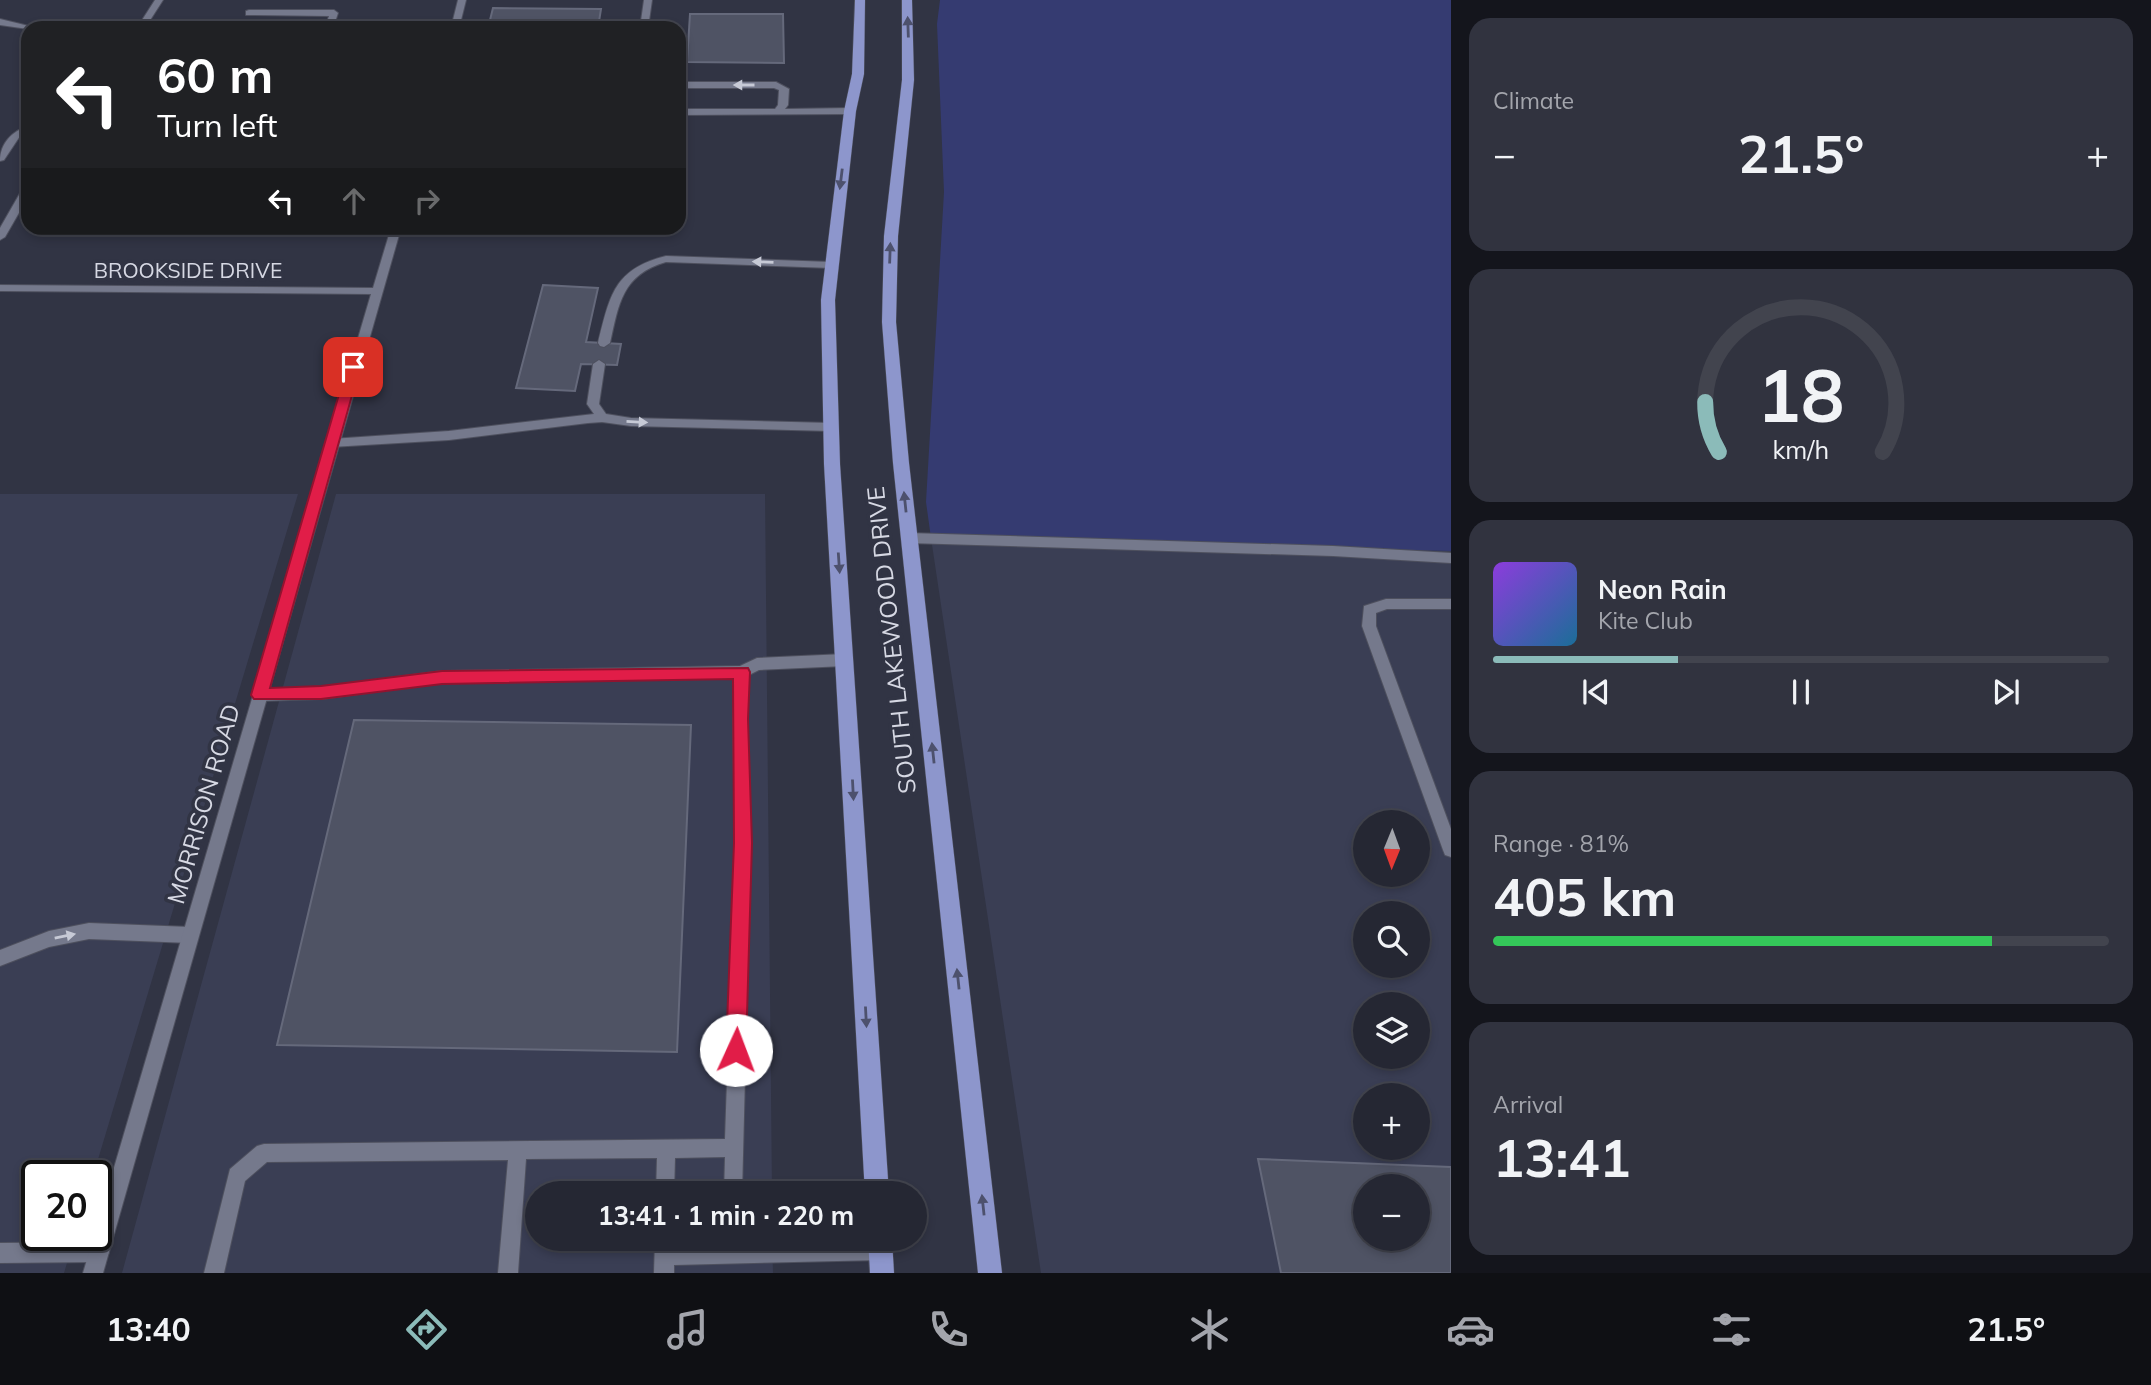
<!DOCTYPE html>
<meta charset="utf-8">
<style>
:root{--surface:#252733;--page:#31333f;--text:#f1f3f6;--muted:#a3a5ac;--line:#42444e;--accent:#8bbbb9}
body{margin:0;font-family:Mulish,sans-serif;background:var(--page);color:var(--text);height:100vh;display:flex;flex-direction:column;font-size:26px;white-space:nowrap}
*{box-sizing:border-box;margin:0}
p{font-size:23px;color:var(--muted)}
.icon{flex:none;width:38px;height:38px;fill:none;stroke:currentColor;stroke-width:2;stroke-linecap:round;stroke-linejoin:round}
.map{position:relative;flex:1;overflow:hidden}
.panel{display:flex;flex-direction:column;gap:18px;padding:18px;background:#14151c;width:700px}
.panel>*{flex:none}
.top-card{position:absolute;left:21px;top:21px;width:665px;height:214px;border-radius:21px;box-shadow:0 4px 10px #0003,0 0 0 2px var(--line);background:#202124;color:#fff;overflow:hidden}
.needle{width:46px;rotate:181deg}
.buttons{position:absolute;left:1353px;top:810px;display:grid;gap:14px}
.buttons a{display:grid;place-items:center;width:77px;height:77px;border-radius:50%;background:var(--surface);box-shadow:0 4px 10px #0003,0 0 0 2px var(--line);font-size:35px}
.speed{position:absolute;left:21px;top:1160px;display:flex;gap:14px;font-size:35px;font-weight:700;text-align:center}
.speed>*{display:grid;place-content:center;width:91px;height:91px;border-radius:50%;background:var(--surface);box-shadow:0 4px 10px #0003,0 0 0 2px var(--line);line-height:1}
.speed .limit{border:4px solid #111;border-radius:10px;background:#fff;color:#111}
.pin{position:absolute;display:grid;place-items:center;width:60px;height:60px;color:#fff;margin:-30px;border-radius:14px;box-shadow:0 4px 10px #0006}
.me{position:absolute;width:77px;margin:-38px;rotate:2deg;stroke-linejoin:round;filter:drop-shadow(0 0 5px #0008)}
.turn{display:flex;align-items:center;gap:24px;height:147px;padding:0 21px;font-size:32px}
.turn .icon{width:91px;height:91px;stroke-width:2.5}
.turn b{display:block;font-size:49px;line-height:60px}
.lanes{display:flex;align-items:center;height:66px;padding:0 21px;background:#0003;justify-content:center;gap:35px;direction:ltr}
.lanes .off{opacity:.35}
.big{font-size:52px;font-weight:700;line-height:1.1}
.panel .tile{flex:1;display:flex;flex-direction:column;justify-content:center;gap:10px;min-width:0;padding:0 24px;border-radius:21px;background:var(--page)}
.panel .dial{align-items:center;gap:0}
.dial svg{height:182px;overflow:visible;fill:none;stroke:var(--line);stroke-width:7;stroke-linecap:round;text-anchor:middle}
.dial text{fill:var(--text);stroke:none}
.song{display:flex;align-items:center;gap:21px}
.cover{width:84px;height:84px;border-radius:10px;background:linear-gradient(135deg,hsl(270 70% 55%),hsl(200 70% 35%))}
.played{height:7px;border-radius:4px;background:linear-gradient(90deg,var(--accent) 30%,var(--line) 30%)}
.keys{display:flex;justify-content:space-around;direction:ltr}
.heat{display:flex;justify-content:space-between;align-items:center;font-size:38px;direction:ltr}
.charge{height:10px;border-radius:5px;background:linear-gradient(90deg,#34c759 81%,var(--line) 0)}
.trip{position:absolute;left:525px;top:1181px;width:402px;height:70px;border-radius:35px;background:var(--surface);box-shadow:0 4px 10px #0003,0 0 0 2px var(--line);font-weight:700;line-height:70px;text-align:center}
.dock{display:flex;height:112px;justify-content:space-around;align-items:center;background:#0f1014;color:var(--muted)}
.dock .icon{width:49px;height:49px}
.dock .selected{color:var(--accent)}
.dock b{font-size:32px;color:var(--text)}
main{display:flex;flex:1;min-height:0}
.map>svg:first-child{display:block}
.built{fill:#3a3e54;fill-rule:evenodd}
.green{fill:#353b71}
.building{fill:#4f5364;stroke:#65697b;stroke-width:2;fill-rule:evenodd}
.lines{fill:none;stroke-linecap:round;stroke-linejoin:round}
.lane-casing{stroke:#4e505e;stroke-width:2}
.street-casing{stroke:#4e505e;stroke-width:2}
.primary-casing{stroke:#4e505e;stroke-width:1}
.lane{fill:#75798c;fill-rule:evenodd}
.street{fill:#75798c;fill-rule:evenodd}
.primary{fill:#8d96cc;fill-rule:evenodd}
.oneway{fill:#4d516d}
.oneway2{fill:#c7cad6}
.route{fill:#e11d48;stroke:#92132f;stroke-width:2}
.labels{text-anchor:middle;stroke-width:7;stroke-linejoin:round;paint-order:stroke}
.far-street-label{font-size:21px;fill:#d6d8e3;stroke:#313444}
.street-label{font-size:24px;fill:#d6d8e3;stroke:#313444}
</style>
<main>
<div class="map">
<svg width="1451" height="1273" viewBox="0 0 1451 1273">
<rect width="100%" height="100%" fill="#313444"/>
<path class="built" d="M0,494H298L93,1176H37V1236H75L64,1273H0Z
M336,494H765L772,1193L537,1194V1239H772L773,1273H122Z
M931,538L1451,551V1273H1041ZM1365,822H1418V875H1365ZM1365,914H1418V966H1365ZM1365,1004H1418V1057H1365ZM1365,1096H1418V1148H1365ZM1365,1186H1418V1239H1365Z"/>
<path class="green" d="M940,0H1451V551L931,538L926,502L944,192L937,24Z"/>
<path class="building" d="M493,8L601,9L598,28H488Z
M690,14H783L784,63L687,62Z
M543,285L598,288L586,342L621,344L617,365L581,364L575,391L516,388Z
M354,720L691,725L677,1052L277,1045Z
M1258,1159L1451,1167V1273H1281ZM1365,1186H1418V1239H1365Z"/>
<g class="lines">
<g class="lane-casing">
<path id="lane" d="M155,0H163L145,28H137Z
M644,0H652L648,28H640Z
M249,10H334L338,13L333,28H325L329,16L246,15V11Z
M0,19L33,27L28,29L0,25Z
M679,82H776L789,89L788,105L785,109L850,108L855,111L850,114L679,115V109H775L778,105L779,90L774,88H679Z
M28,126V133L20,136L4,160L0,161C0,144 12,131 28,126Z
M28,185V197L5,237L0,240V228L23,188Z
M666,256L831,262L836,265L831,268L666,262C622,275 619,303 610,343L604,347L600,346L598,343C610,295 614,269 666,256Z
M599,360L605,364L599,404L606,414L631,418L831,423L837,427L831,431L631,426L602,422L588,423L449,440L331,447L325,443L331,439L449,431L594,414L587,404L593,364Z
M909,533L1333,546L1451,553V563L1333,556L909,543L902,538Z
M1386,599H1451V609H1387L1376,613V626L1451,829V857L1445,855L1443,850L1362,626L1364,606Z
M845,654L850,656L852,660L850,664L845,666L759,670L749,675L747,719L751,843L742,1194H724L725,1157L675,1158L674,1194H656L657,1158L526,1159L518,1273H498L508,1160L267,1162L245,1181L224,1273H204L230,1169L257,1146L264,1144L725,1139L735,843L733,719L735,678L442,683L321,699L259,701L254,699L252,695L254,691L321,687L442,671L740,666L757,658Z
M89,923L190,927L196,930L198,935L196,940L190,943L89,939L49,947L0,966V950L49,931Z
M655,1239H675L674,1246L881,1240L888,1243L891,1250L888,1257L881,1260L674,1265V1273H654Z
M99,1242L106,1245L109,1252L106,1259L99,1262L0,1263V1243Z"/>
</g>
<g class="street-casing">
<path id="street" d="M458,0H466L459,28H451Z
M391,228H401L103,1273H83L94,1236H96V1229L371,294L0,291V285L373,288Z"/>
</g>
<g class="primary-casing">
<path id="primary" d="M855,0H865L864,74L856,111L835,300L840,464L889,1194H865L824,464L821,300L844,111L852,74Z
M902,0H912L914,80L898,236L896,322L909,463L1002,1273H978L893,463L882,322L884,236L902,80Z
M868,1239H892L894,1273H870Z"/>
</g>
<use href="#lane" class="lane"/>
<use href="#street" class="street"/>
<use href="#primary" class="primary"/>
</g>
<defs><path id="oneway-solid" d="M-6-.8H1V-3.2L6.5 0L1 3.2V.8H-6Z" transform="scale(1.75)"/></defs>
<g class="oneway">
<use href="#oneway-solid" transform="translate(908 27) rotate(-92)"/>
<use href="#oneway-solid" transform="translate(841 179) rotate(97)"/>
<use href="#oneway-solid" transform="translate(890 253) rotate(-88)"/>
<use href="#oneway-solid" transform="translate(905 502) rotate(-96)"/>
<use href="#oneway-solid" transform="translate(839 563) rotate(86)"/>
<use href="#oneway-solid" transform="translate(933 753) rotate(-96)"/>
<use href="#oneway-solid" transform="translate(853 790) rotate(87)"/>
<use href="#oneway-solid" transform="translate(958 979) rotate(-96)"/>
<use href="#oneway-solid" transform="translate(866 1017) rotate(87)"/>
<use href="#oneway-solid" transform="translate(983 1205) rotate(-96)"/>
</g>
<g class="oneway2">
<use href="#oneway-solid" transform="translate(744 85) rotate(180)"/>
<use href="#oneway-solid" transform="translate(763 262) rotate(-178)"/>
<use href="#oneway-solid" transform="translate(637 422) rotate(3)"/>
<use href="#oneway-solid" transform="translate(65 936) rotate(-11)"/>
</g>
<path class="route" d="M353,363L360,367L270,688L321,686L442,671L748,668L750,672L748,719L752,843L746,1050L743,1057L736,1060L729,1057L726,1050L734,843L733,679L442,684L321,699H254L251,695L347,367Z"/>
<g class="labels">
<g class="far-street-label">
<text x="188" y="278">BROOKSIDE DRIVE</text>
</g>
<g class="street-label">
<text transform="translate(892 640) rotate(-96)" y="8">SOUTH LAKEWOOD DRIVE</text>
<text transform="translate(204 804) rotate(-74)" y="8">MORRISON ROAD</text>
</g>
</g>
</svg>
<div class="buttons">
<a><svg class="needle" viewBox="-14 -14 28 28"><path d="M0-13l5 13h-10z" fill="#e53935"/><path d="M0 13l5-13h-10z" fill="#a3a5ac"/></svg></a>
<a><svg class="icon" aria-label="search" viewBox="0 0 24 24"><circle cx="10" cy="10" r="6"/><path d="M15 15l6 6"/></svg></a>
<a><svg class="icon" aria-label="layers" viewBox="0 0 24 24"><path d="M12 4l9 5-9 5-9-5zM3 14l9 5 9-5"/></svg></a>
<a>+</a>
<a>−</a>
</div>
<div class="speed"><div class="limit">20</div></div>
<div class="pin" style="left:353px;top:367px;background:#d93025"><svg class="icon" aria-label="arrive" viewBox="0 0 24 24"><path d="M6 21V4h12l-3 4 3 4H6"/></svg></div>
<svg class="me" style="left:736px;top:1050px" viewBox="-20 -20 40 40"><circle r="19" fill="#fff"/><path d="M0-13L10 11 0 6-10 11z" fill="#e11d48"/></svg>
<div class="trip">13:41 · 1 min · 220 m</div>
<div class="top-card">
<div class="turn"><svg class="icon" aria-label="left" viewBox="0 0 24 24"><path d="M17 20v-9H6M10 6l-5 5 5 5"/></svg><div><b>60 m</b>Turn left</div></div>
<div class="lanes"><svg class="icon" aria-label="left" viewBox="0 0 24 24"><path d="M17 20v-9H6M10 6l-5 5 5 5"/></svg><svg class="icon off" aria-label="ahead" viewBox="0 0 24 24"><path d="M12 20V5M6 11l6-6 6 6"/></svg><svg class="icon off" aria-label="right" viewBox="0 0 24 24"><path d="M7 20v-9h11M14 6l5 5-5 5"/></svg></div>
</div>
</div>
<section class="panel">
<div class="tile"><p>Climate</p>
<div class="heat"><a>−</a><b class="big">21.5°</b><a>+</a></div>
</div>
<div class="tile dial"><svg viewBox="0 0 100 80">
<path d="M14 69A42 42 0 1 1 86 69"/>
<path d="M14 69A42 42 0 0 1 8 47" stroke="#8bbbb9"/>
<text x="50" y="56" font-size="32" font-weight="700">18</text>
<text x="50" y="72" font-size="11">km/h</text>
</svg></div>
<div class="tile">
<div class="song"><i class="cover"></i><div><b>Neon Rain</b><p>Kite Club</p></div></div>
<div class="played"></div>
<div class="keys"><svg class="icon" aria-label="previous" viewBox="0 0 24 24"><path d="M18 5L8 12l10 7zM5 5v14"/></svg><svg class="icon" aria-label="pause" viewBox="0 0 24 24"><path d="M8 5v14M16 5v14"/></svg><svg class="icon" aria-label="next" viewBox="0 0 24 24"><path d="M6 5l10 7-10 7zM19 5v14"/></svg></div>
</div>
<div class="tile"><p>Range · 81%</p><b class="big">405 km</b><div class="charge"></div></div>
<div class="tile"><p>Arrival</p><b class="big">13:41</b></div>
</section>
</main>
<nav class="dock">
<b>13:40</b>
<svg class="icon selected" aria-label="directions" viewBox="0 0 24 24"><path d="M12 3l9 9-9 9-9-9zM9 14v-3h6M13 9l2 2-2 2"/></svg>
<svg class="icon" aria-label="music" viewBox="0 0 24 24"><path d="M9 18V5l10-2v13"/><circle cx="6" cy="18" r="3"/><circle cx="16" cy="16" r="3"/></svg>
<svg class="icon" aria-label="phone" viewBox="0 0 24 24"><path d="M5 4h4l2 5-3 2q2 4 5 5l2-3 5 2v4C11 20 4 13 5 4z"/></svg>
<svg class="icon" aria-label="climate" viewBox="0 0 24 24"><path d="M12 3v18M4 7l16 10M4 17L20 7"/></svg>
<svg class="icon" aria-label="car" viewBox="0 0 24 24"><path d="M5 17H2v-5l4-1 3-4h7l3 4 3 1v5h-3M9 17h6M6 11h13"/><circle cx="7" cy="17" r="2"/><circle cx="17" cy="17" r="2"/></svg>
<svg class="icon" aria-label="filters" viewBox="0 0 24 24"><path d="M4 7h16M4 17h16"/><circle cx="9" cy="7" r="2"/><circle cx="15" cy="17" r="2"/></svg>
<b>21.5°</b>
</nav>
